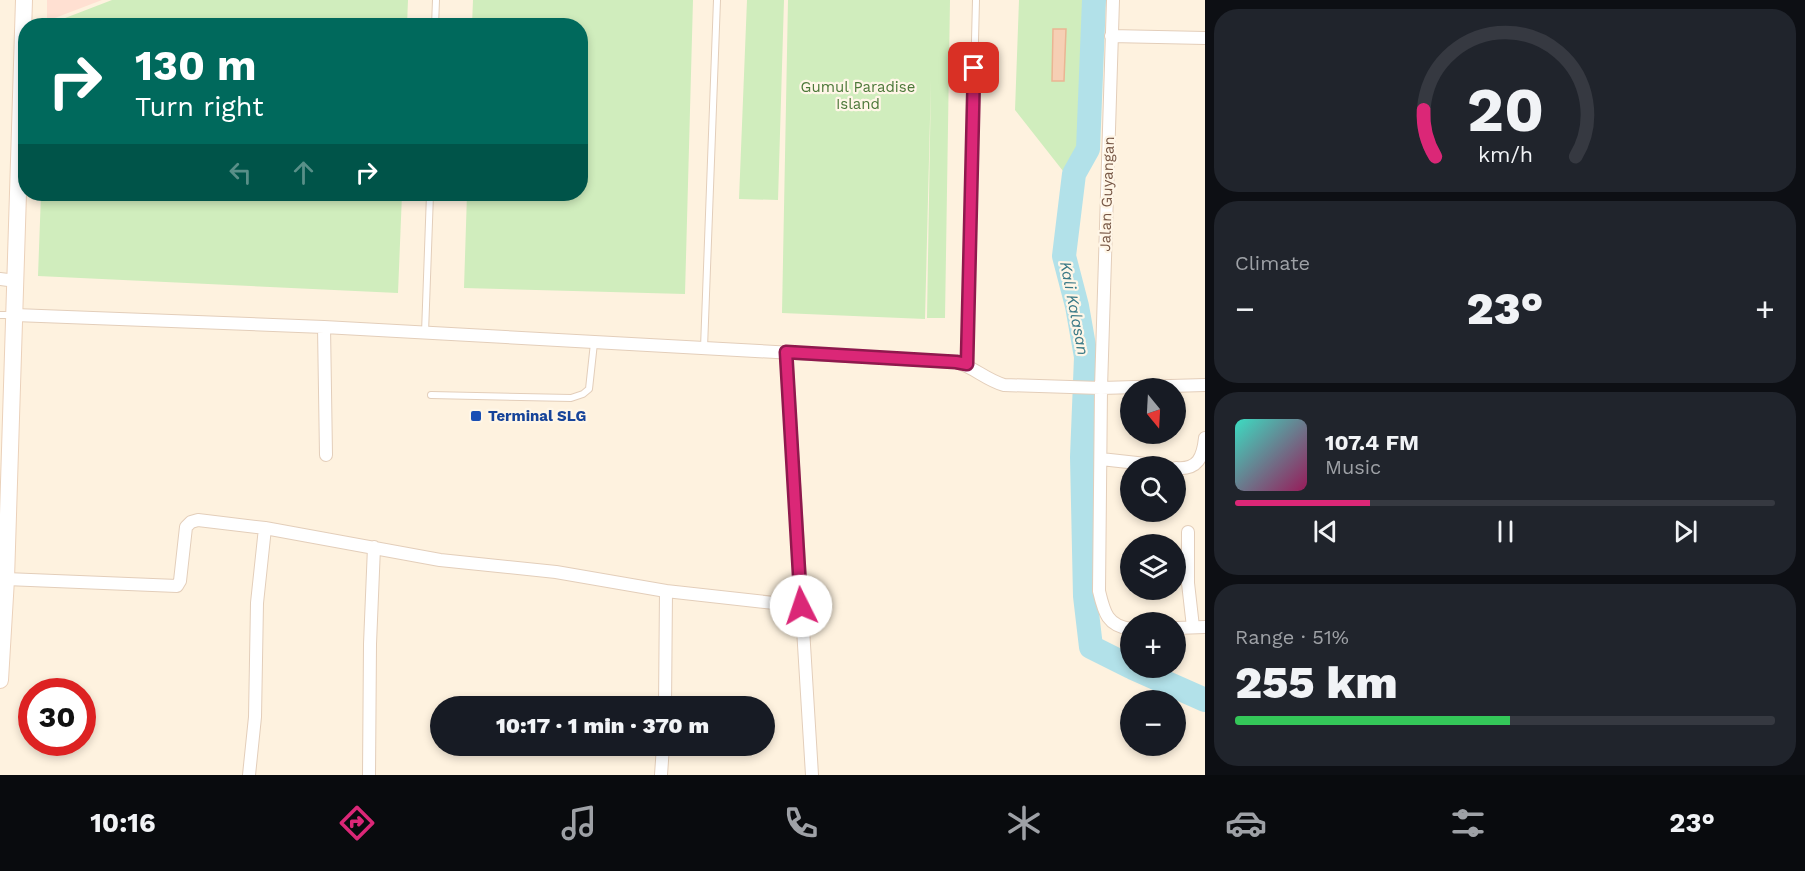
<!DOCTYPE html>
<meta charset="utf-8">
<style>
:root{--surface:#171b24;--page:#20242c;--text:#f1f3f6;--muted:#9ea1a6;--line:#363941;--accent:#db2777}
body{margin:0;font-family:"Work Sans",sans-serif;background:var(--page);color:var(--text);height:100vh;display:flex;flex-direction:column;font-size:22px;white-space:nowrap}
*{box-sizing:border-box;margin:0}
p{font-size:20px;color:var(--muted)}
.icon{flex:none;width:33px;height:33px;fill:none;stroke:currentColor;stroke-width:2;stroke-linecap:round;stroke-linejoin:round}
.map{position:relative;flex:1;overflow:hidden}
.panel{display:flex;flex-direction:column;gap:9px;padding:9px;background:#0d0f14;width:600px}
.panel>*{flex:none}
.top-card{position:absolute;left:18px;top:18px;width:570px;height:183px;border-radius:24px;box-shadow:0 3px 9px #0003;background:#00695c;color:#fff;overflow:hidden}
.needle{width:39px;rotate:162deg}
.fabs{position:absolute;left:1120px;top:378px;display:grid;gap:12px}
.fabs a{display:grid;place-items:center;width:66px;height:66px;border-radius:50%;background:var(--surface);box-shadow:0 3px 9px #0003;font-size:30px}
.speed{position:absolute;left:18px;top:678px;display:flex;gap:12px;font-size:30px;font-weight:700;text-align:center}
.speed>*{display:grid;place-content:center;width:78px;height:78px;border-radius:50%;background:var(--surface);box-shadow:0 3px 9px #0003;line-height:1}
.speed .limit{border:9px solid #d22;background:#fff;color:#111}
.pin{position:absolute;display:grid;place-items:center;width:51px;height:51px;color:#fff;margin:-26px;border-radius:12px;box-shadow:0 3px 9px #0006}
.me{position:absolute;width:66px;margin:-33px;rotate:356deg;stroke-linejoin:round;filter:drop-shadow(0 0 4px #0008)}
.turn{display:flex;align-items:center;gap:21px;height:126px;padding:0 18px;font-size:27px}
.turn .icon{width:78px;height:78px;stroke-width:2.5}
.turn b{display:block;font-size:42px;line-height:51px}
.lanes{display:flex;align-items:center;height:57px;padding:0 18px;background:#0003;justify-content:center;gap:30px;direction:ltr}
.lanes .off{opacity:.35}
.big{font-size:45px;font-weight:800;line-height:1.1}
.panel .card{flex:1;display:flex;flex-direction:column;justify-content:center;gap:9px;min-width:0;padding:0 21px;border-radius:24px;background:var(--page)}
.panel .dial{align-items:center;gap:0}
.dial svg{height:156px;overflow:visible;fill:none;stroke:var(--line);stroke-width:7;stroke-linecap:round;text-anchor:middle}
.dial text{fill:var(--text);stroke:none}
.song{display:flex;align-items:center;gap:18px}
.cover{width:72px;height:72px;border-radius:9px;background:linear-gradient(135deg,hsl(170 70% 55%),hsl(330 70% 35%))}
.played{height:6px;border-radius:3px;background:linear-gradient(90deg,var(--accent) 25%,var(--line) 25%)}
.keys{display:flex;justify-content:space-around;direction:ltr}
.heat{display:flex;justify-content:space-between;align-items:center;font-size:33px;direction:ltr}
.charge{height:9px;border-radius:4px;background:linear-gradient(90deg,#34c759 51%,var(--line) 0)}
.trip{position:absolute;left:430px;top:696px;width:345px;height:60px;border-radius:30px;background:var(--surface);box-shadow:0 3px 9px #0003;font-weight:800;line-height:60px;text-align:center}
.menu{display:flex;height:96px;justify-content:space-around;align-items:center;background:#090b0e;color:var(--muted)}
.menu .icon{width:42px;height:42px}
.menu .active{color:var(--accent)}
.menu b{font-size:27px;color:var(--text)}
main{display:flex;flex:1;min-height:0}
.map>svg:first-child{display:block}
.commercial{fill:#ffe0d2}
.green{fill:#d0edbd}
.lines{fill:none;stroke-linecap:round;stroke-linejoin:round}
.river{stroke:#b2e1e9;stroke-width:24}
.building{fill:#f6cfb4;stroke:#eab593;stroke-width:1.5}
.service-casing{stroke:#e3ceba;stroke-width:8}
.minor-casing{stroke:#e3ceba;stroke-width:14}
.secondary-casing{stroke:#ebd1ba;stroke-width:18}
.service{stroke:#fff;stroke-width:6}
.minor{stroke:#fff;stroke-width:12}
.secondary{stroke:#fff;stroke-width:16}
.route-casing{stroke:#8e194d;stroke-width:15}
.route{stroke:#db2777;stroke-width:10}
.transit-dot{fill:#1a4fb4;stroke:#fff6e7;stroke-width:2}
.labels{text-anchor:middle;stroke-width:4.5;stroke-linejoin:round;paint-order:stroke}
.park-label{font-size:15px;fill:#4c7839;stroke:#fff6e7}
.street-label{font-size:15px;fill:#775745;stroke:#fff6e7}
.transit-label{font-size:15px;font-weight:bold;fill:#164399;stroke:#fff6e7;text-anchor:start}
.water-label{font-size:16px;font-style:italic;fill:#3a7986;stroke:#fff6e7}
</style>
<main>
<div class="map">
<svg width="1205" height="775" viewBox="0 0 1205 775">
<rect width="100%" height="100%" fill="#fef2df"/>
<path class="commercial" d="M47,0H102L47,21Z"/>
<path class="green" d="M112,0H408L407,25H47Z
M473,0H693L685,294L464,288L467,194H580V26L472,25Z
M747,0H784L778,200L739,199Z
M788,0H950L945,318H927L931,79L925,319L782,313Z
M1019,0H1089L1081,148L1071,168L1063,171L1015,110Z
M41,194H402L398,293L38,276Z"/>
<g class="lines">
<path class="river" d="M1094,0L1088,149L1074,174L1064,256L1077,306L1086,357L1082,457L1085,596L1091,647L1131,667
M1133,668L1205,700"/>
</g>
<path class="building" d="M1053,29H1066L1064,81H1052Z"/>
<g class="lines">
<g class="service-casing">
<path id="service" d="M435,26L436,0
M0,315H11
M425,333L430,194
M704,348L717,0
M967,364L976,0
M431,395L571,398L583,394L589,389L594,343"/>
</g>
<g class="minor-casing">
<path id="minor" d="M1113,0L1101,388L1099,591C1104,612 1107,626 1131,629
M1111,36L1205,38
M0,279L16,281
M15,315L324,327L956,362C974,367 986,380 1004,385L1101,388L1205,385
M324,327L326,455
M786,352L812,775
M1101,459L1164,466
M1176,468C1198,470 1203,457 1205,438
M1188,532V583L1193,627
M6,579L177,586L180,581L186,527L191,522L198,520L265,528L440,560L556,572L666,591
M1176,628L1205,627
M665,706L666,591L801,606
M249,775L255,717L257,603L265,528
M369,775L370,644L374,547
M661,775L663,746"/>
</g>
<g class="secondary-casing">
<path id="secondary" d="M0,680L6,579L24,0"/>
</g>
<use href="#service" class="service"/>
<use href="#minor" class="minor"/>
<use href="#secondary" class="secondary"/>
</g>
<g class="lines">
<g class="route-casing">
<path id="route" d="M801,606L786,352L956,362L967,364L974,68"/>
</g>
<use href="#route" class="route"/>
</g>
<rect class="transit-dot" x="470" y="410" width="12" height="12" rx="3"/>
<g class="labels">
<g class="park-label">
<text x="858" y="92">Gumul Paradise<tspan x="858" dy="17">Island</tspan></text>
</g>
<g class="street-label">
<text transform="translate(1107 194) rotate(-88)" y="5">Jalan Guyangan</text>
</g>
<g class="transit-label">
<text x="488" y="421">Terminal SLG</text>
</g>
<g class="water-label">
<text transform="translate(1075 308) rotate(79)" y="6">Kali Kalasan</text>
</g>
</g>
</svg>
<div class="fabs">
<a><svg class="needle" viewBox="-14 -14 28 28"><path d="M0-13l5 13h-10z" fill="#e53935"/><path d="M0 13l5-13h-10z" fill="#9ea1a6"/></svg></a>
<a><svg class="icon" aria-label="search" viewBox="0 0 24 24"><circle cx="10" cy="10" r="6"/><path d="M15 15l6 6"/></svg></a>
<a><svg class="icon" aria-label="layers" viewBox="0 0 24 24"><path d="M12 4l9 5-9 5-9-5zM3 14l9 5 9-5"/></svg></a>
<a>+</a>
<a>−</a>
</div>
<div class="speed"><div class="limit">30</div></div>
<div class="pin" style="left:974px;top:68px;background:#d93025"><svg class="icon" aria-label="arrive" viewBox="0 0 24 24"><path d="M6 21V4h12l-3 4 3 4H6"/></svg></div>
<svg class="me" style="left:801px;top:606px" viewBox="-20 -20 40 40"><circle r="19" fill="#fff"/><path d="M0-13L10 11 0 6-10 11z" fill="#db2777"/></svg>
<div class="trip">10:17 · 1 min · 370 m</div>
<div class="top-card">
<div class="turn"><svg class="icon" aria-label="right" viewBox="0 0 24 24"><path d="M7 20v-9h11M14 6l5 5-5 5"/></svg><div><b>130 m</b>Turn right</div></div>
<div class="lanes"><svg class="icon off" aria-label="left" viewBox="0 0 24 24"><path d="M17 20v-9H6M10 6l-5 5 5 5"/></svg><svg class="icon off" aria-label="ahead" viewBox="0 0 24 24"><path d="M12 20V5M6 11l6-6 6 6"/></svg><svg class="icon" aria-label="right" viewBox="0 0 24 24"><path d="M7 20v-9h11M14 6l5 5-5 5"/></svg></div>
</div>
</div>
<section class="panel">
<div class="card dial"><svg viewBox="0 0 100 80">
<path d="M14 69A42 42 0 1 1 86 69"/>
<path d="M14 69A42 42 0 0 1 8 45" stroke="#db2777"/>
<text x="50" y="56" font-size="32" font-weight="700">20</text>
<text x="50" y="72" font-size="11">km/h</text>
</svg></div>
<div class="card"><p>Climate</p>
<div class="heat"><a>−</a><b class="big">23°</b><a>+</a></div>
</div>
<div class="card">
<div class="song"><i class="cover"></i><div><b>107.4 FM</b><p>Music</p></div></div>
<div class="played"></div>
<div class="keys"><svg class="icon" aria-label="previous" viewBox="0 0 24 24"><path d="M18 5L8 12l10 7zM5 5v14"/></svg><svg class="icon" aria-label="pause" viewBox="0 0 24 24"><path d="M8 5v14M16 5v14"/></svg><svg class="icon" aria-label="next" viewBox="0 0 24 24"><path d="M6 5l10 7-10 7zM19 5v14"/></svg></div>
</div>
<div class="card"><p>Range · 51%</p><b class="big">255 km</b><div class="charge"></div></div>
</section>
</main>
<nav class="menu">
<b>10:16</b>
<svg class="icon active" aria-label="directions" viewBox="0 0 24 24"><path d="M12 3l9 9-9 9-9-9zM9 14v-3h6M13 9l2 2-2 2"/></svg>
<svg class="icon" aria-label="music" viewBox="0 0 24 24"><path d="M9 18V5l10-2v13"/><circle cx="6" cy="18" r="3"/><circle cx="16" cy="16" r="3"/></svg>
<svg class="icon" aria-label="phone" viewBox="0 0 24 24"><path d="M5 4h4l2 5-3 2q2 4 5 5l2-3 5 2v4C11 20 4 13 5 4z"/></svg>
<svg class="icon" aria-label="climate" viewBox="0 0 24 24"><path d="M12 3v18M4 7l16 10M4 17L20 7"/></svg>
<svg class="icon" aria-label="car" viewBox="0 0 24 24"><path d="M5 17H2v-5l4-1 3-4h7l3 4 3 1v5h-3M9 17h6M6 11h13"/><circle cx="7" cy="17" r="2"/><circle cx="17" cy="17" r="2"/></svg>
<svg class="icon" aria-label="filters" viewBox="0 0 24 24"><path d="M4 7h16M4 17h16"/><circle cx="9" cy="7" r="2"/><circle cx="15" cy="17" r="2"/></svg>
<b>23°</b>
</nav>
